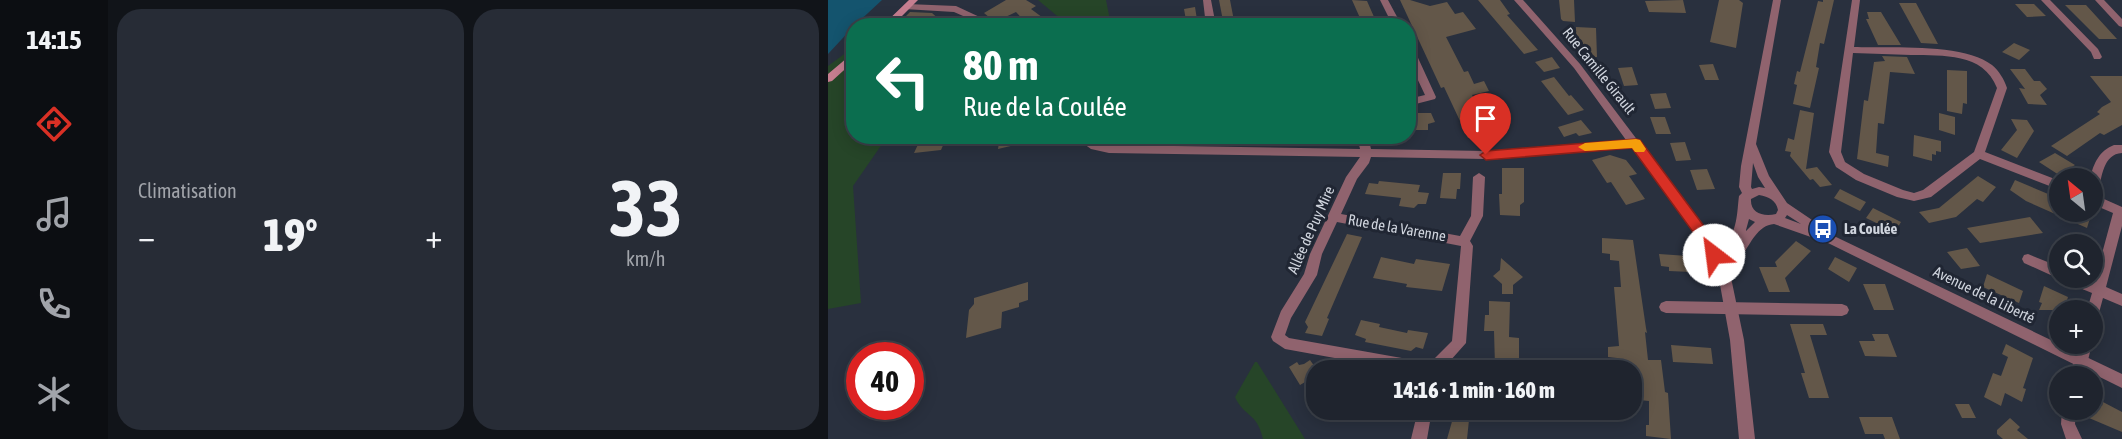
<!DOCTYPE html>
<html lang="fr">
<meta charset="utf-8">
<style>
:root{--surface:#1f242e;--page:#272c36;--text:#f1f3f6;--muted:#a1a4aa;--line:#3c414a;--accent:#d93025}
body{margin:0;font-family:"Asap Condensed",sans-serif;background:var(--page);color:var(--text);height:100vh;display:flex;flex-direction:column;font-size:22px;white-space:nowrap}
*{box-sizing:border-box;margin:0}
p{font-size:20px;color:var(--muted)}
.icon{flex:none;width:33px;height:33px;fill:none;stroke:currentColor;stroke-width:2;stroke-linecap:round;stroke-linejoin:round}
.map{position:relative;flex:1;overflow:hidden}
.side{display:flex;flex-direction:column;gap:9px;padding:9px;background:#111419;width:720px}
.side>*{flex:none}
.hud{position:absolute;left:18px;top:18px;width:570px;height:126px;border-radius:24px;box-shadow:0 3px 15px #0003,0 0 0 2px var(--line);background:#0b6e4f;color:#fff;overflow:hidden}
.needle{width:39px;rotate:331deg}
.buttons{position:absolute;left:1221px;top:168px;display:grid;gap:12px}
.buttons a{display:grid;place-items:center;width:54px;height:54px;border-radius:50%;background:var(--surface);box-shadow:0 3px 15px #0003,0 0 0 2px var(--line);font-size:30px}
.speed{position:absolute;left:18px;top:342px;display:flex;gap:12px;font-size:30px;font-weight:700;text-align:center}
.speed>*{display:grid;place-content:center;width:78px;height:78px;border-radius:50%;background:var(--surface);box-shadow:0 3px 15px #0003,0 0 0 2px var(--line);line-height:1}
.speed .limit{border:9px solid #d22;background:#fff;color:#111}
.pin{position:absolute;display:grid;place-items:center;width:51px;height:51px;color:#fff;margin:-62px -26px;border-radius:50% 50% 50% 0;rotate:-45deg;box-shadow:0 0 6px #0007}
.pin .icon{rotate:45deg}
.me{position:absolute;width:66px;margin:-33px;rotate:330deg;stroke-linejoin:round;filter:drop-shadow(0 0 4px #0008)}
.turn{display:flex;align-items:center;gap:21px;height:126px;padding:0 18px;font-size:27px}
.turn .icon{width:78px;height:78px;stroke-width:2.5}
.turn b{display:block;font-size:42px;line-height:51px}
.big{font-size:45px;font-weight:800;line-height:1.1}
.side .card{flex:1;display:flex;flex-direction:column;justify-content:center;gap:9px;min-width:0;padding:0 21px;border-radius:24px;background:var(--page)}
.side .dial{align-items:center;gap:0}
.dial b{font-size:78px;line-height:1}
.heat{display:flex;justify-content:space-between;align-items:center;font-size:33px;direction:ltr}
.side .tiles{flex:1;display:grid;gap:9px;grid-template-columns:repeat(2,1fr)}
.trip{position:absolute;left:478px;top:360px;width:336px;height:60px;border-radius:24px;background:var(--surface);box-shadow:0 3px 15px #0003,0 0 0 2px var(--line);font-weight:800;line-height:60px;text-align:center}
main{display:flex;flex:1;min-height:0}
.dock{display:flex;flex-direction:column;width:108px;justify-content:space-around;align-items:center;background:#0c0e12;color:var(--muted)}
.dock .icon{width:42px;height:42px}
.dock .selected{color:var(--accent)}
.dock b{font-size:27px;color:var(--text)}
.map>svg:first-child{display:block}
.green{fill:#264528}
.water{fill:#14546e}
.building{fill:#635749}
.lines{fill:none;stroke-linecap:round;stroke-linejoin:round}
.minor{fill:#90636e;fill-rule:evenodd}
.tertiary{fill:#90636e;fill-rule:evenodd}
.secondary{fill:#c67e90;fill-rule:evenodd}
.route{fill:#d93025;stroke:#8d1f18;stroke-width:1.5}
.slow{fill:#f59e0b}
.labels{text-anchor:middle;stroke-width:6;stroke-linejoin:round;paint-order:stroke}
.street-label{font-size:15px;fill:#cfd4dd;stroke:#202633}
.poi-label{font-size:15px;font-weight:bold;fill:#cfd4dd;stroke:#202633;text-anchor:start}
</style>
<main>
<nav class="dock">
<b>14:15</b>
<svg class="icon selected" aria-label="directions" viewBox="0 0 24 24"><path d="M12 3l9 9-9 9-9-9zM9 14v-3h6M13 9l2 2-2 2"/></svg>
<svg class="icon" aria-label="music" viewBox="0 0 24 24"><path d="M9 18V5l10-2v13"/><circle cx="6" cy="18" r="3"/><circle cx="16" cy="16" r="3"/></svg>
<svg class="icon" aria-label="phone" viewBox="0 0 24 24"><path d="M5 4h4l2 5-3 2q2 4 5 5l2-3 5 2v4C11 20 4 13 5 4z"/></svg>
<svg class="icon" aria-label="climate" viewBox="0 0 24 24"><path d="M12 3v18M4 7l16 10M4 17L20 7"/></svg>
</nav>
<section class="side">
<div class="tiles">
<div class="card"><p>Climatisation</p>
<div class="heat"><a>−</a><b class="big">19°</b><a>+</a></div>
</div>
<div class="card dial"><b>33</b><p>km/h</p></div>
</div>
</section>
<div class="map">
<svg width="1294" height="439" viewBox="0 0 1294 439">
<rect width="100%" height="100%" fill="#29303e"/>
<path class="green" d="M210,0H278L283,25H240Z
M19,52L25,58L26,136L59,137L25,186L33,303L0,309V66Z
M427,362H429L477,439H435C429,412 416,417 407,397Z"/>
<path class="water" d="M0,0H54L26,26L0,54Z"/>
<path class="building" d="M178,0H198L208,6L203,9L226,26H201L188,12L167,22L156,13Z
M391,0H402L407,26H396Z
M524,0L539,1L550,26H524L532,18Z
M572,0H582L602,6L619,2L627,14L635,12L648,29L618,37L636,72L640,71L646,84L656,81L661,91L644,95L661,128L651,130L654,135L640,138L616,87L613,88Z
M650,0H672L682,14L679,15L710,50L696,54Z
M731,0H746L747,22L735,21L733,19Z
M855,0L858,13L821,12L817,1Z
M891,0H911L915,3L908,48L882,42Z
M995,0H1006L996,44L992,43L988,67L991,68L982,108L965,104L969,85L966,84L969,71L972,72L990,1L995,2Z
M1071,3H1088L1110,44L1093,43Z
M1187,4H1206L1218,16L1199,17Z
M1237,5H1258L1289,39H1271Z
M367,7L370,26H359L356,9Z
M82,12L104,13L113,21L100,26L91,19L84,26H68Z
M1039,12H1053L1073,45H1050L1038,19H1041Z
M748,27L768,28L769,57L759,58L753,41H748Z
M1186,43L1202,50L1191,60L1174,52Z
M1054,56L1079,57L1087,74L1062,72L1056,124L1050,123L1048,153L1061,156L1060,167L1029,159L1036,100L1040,101L1046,62L1057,61Z
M724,57L732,68L716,72L707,62Z
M885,64L891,80H877L871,65Z
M804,67L810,85L796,86L790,68Z
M1182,69H1197L1206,81H1212L1219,89L1212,95L1219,105L1200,104L1191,88L1197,89Z
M1119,70L1139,71V104L1135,103L1134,114L1119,111Z
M1262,76H1294V125L1276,135L1272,133L1239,156L1223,146L1272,114L1269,112L1274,107L1283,102Z
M726,77L741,96L743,95L756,110L740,115L713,81Z
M838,93L843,108L827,109L822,94Z
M972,110L986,113L978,169L989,167L1004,185L992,187L985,179L982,180L962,156L963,152L957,151L960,138L966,140Z
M580,113H603L607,122L600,124V130H586L587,125H580Z
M1111,113L1127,117V135L1111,130Z
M822,117H837L843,134H828Z
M1183,119L1199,120L1206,131L1189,158L1173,150L1189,130Z
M753,120L764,133L751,136L748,133L736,137L730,127Z
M1086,135L1113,141V152L1108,151V155L1104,154V161L1085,156Z
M94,136H119L113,150L86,153Z
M172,136H204V141L170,149Z
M857,142L863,160L848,161L842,143Z
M1227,153L1247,165L1231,175L1211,162Z
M782,155L798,160L809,174L801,176L817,199L798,205L783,182L779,183L764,160Z
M674,168H696V202L692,205V216L672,215L671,194H674Z
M879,169L887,189L869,190L862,170Z
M615,173H633L632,189H629L628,199L612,198Z
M1150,176L1168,187L1155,202L1149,199L1128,217L1101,223L1091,212L1111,208Z
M1187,180L1232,199V212H1247L1262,218L1259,228L1198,201L1182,190Z
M551,181L592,185L590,192L601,193L598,204H590L586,208L571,206L573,198L537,194L541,183L550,184Z
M1012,189L1038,202L1032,211L1006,198Z
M1045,208L1073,222L1067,232L1038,218Z
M1202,217L1215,233L1152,243L1139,228Z
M519,234L534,237L499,318L501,319L494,336L477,333L480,327L477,322Z
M774,238L805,240L818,328L819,333L817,332L820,360H833L837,392L840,393L843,439L818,436V425H821V401L811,400L810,380H804V370H790L789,358L780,357V347L791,346L786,287H793L791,261L782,260V254L774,253Z
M968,241L983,251L957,278L962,292H941L931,267H949L947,262Z
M1139,248L1152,266L1133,269L1119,252Z
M831,254L860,256L863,272L841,271V267L833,266Z
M553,257L586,264L588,259L622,264L614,291L578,287L579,284L545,278Z
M1007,257L1029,268L1021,282L1000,269Z
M673,258L695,277L685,285V294H674V284L665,276L672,270Z
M1159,274L1195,291L1191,303L1155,287Z
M200,282V300L191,303V307L174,312L173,328L138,338L141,310L146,304V298Z
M1035,284H1057L1066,310H1046Z
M1216,286L1240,297L1236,310H1211L1214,303L1211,302Z
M661,301L682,302L681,337L691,338V364L688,367L667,366L666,331H656L657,315H661Z
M533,320L552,324L551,327L579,333L580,330L600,333L595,349L588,347L583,351L537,342L538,339L527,335Z
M962,324H995L999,335H982L1001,398H981L973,373H977Z
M1044,334H1060L1069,357L1037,356L1031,341H1047Z
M1178,344L1205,358L1195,388L1198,389L1194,402L1177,393L1173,406L1156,397L1165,373L1173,376L1180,357L1174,354Z
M843,345L883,348L885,364L845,362Z
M482,360L489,370V375L472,385L461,367L469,362L471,365L476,364Z
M1265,401L1274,406L1275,402L1294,412V432L1261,418Z
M1127,404H1141L1148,418H1134Z
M614,410H647L645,421L641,420L639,439H619L625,418L613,416Z
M1031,417H1064L1072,439H1057L1055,434H1037Z
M1182,418L1192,427L1189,430L1200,439H1175L1169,434V430Z"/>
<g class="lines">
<path class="minor" d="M375,0H383L388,26H378Z
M552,0H560L574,26H565Z
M686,0H695L752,64L893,251L891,254H883L804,147L658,159L543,157L541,163L529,179L513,214L632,236L643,216L645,177L651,173L657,177L655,216L642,241L645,246L638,343L614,370H573L457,349L445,341L443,337L453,311L476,274L482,254L518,177L532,157L281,153L263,149L245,136C260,136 267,142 281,145L532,149L529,136H540L543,149L658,151L798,140L746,68ZM509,222L633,246L624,341L602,363L461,338L457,335L463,318L489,275L494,254Z
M1024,0H1032L1026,47C1062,48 1137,43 1164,65C1171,71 1176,79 1179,88L1157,152L1232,181V190L1152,159L1103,197L1086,201L1069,197L1028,180L1008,167L1001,152ZM1025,53C1045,54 1064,54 1083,55C1115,56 1155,52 1169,88L1146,152L1095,190L1086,193L1075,190L1036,174L1017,162L1013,152Z
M1213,0H1222L1270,49L1274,57L1272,59H1266L1263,52Z
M1267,0H1276L1294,19V27L1291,26Z
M79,4L128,6L171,26H158L126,12L76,9V5Z
M580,44L585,47L608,97L607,99L580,106V99L597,95L580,59Z
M1286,145H1294V153C1275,154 1274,177 1270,192L1267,195L1294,207V226L1278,287L1294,294V306L1275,298L1269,320L1264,322V310H1259L1264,293L1237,282L1236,278H1254L1266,283L1285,213L1264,204V178H1262C1266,163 1271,151 1286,145Z
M1200,254L1232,267V278H1234L1227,277L1196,263L1194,259L1196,255Z
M838,301L1014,304L1019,306L1021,310L1019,314L1014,316L838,313L833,311L831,307L833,303Z
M1250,344H1264L1256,376H1242Z
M590,410H604L599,439H583Z
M1234,410H1248L1247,424L1254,439H1238L1233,424Z"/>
<path class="tertiary" d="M945,0H953L928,144L941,176L959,203L990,224L992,227L990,230L1008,237L1294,374V388L1000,243L946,224C923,226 919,260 901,268L916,340L927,439H911L902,340L889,268L884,264L881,255L886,246C889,245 892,244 895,243C910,235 909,210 911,196L914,193L911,187L913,166ZM925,163L930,177L937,188L931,187L924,189L923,187ZM931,195C941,197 948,200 950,210L948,214C935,217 922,213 923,199ZM959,215L973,224L957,218ZM921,219L927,222L918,231V230ZM895,253L898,254L897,259L894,258Z"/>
<path class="secondary" d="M81,0H90L64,26H54Z
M26,52V61L4,81L0,82V74Z"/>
</g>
<path class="route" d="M808,139L812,140L887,241L893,255L891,259H881L876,247L804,148L658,160L652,155L658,151Z"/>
<path class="slow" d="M808,139L812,140L818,149L816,152H807L804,148L757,151L750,147L757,143Z"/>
<defs>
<g id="bus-disc" transform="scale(1.5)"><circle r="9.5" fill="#1a4fb4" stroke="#202633"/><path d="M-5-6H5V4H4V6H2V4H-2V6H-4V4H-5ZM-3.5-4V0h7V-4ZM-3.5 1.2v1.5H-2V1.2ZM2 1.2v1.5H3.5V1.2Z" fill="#fff"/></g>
</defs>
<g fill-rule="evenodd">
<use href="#bus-disc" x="995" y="229"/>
</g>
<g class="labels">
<g class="street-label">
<text transform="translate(771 71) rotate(51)" y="5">Rue Camille Girault</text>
<text transform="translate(569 228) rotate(10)" y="5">Rue de la Varenne</text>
<text transform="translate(483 230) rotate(-66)" y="5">Allée de Puy Mire</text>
<text transform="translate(1156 295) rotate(26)" y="5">Avenue de la Liberté</text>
</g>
<g class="poi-label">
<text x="1016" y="234">La Coulée</text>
</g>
</g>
</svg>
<div class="buttons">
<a><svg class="needle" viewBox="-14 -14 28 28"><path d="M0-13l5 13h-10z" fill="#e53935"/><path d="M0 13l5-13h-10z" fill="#a1a4aa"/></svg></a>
<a><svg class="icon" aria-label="search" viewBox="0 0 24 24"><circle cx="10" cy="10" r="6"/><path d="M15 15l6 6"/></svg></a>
<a>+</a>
<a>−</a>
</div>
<div class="speed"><div class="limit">40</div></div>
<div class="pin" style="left:658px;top:155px;background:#d93025"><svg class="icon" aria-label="arrive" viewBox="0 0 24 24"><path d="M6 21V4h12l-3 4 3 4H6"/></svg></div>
<svg class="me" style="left:886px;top:255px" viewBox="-20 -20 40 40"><circle r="19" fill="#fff"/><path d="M0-13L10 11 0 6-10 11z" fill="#d93025"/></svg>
<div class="trip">14:16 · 1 min · 160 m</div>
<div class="hud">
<div class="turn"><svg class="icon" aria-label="left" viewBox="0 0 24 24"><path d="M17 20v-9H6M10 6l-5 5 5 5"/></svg><div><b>80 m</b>Rue de la Coulée</div></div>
</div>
</div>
</main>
